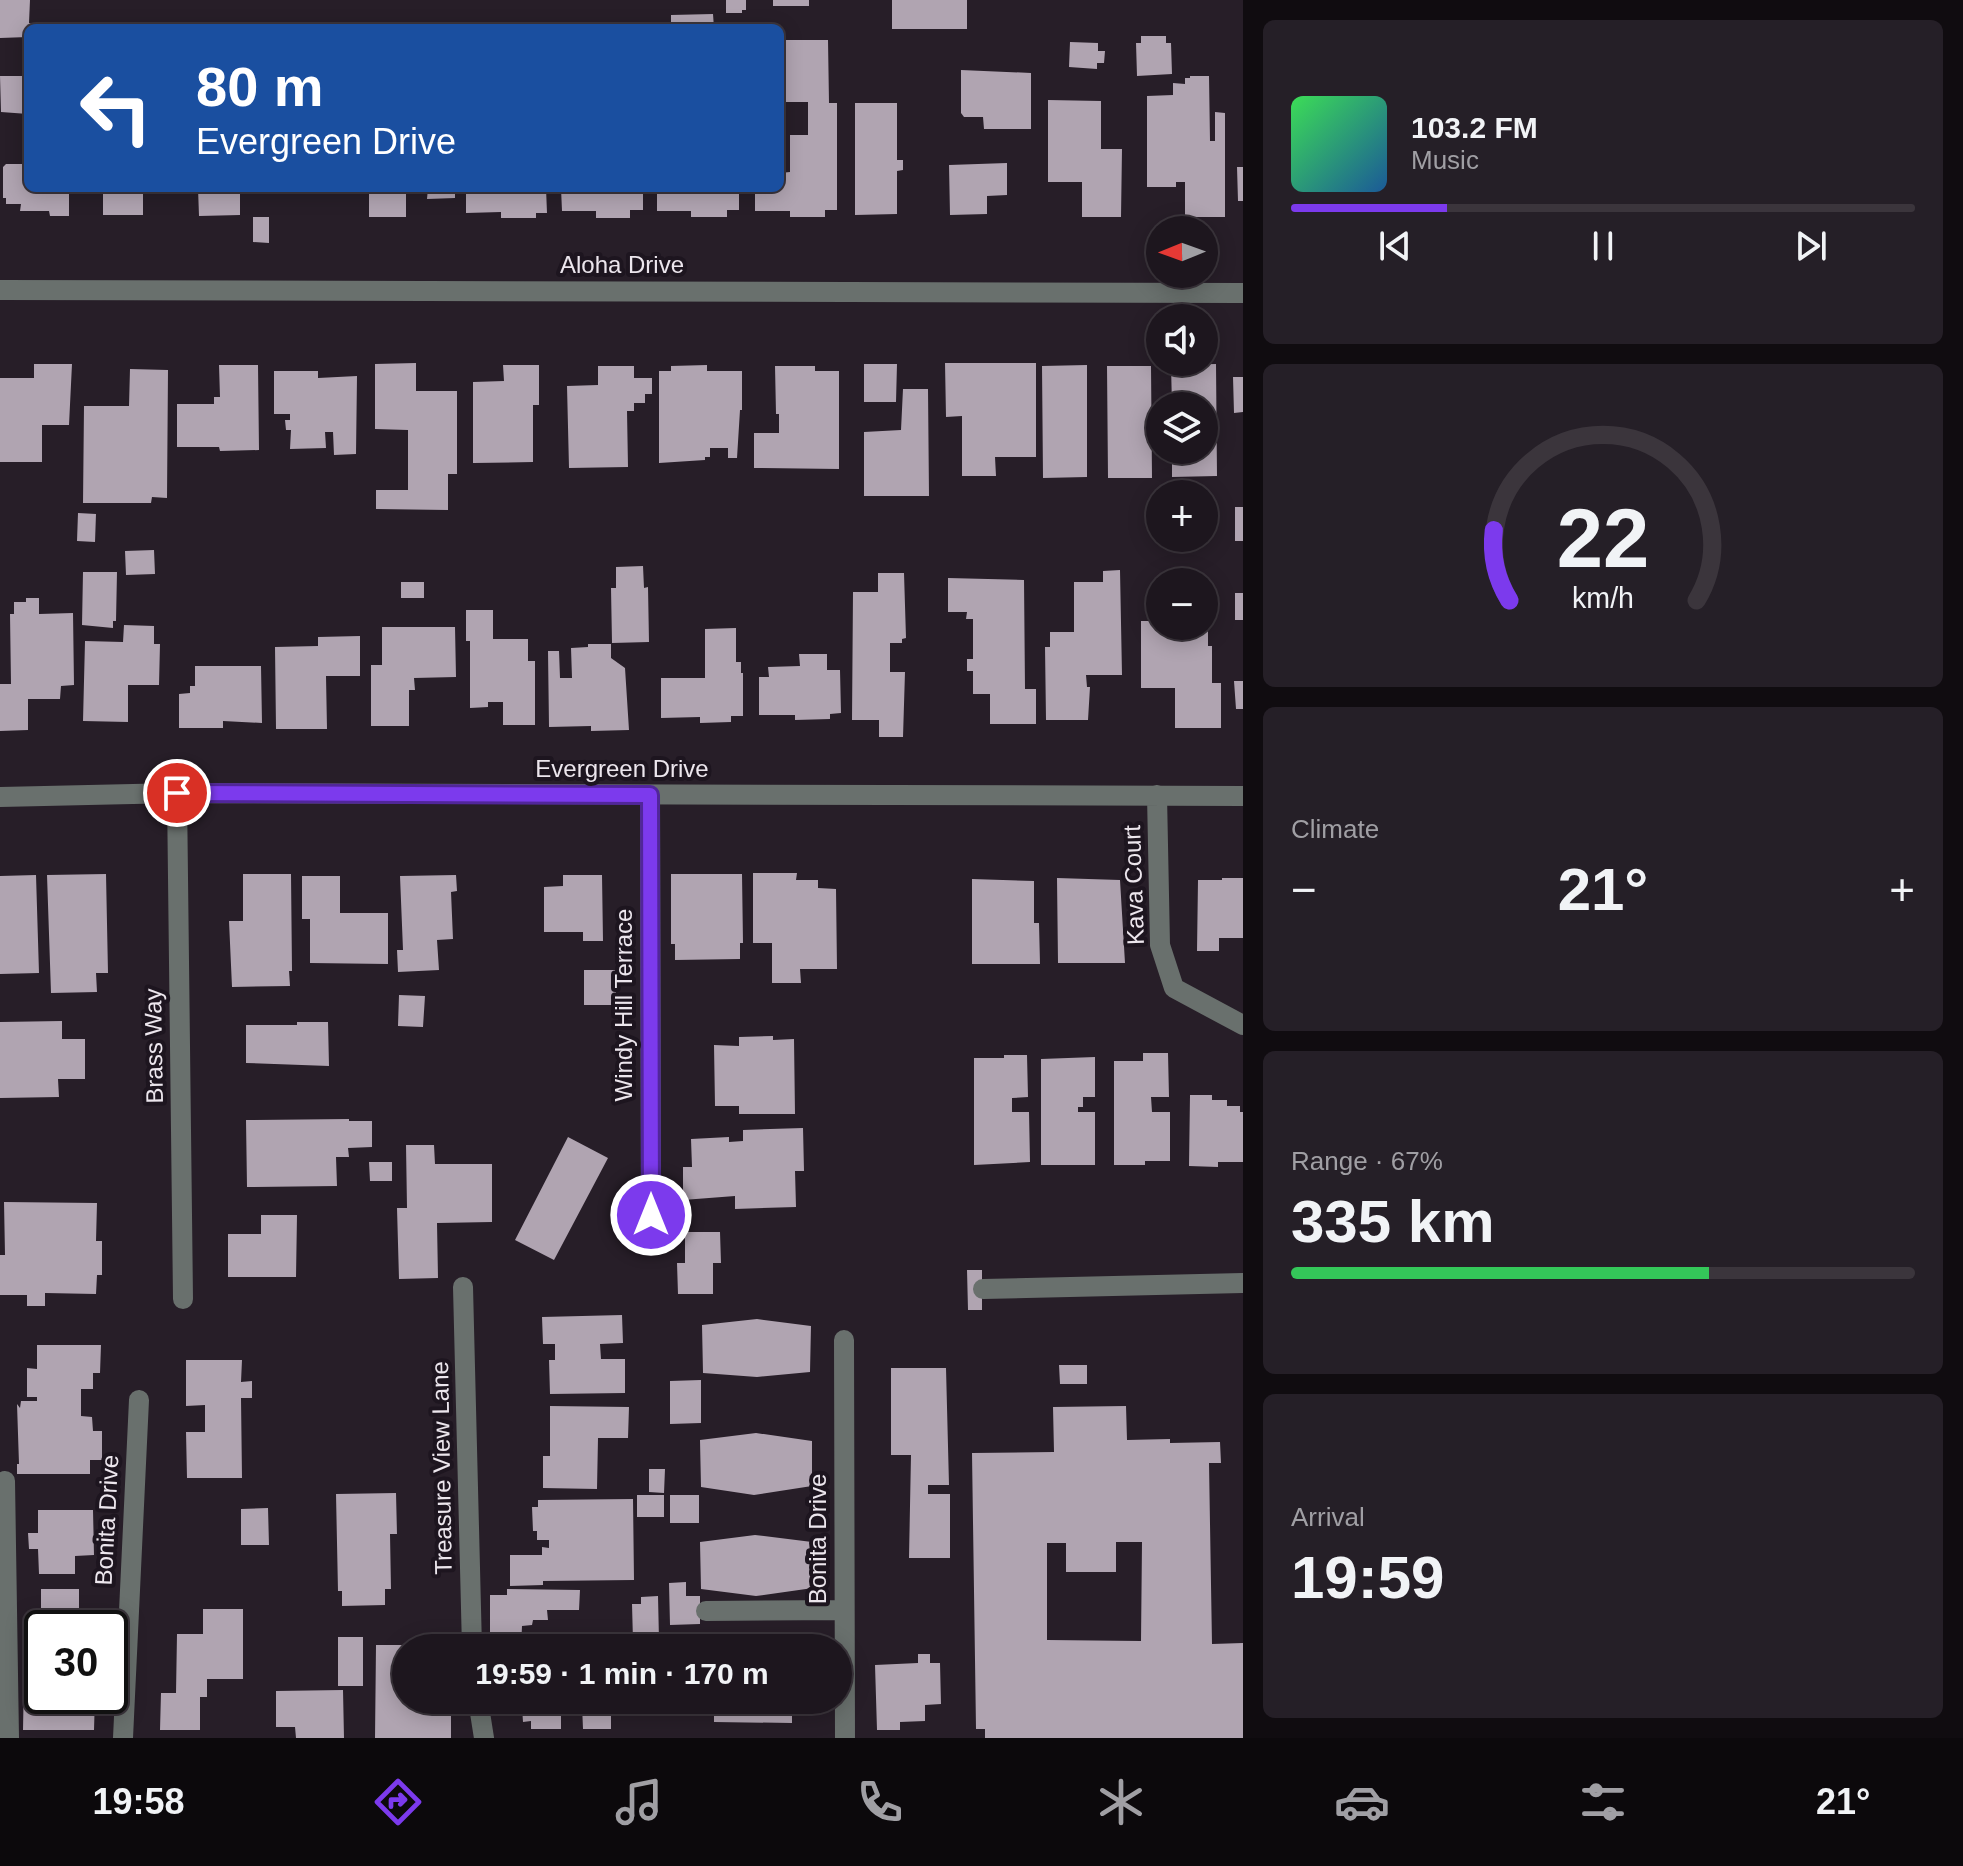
<!DOCTYPE html>
<meta charset="utf-8">
<style>
:root{--surface:#1d161e;--page:#251f27;--text:#f1f3f6;--muted:#a09fa4;--line:#3b353c;--accent:#7c3aed}
body{margin:0;font-family:Arial,sans-serif;background:var(--page);color:var(--text);height:100vh;display:flex;flex-direction:column;font-size:30px;white-space:nowrap}
*{box-sizing:border-box;margin:0}
p{font-size:26px;color:var(--muted)}
.icon{flex:none;width:44px;height:44px;fill:none;stroke:currentColor;stroke-width:2;stroke-linecap:round;stroke-linejoin:round}
.map{position:relative;flex:1;overflow:hidden}
.details{display:flex;flex-direction:column;gap:20px;padding:20px;background:#100c10;width:720px}
.details>*{flex:none}
.guide{position:absolute;left:24px;top:24px;width:760px;height:168px;border-radius:12px;box-shadow:0 4px 20px #0003,0 0 0 2px var(--line);background:#1a4fa0;color:#fff;overflow:hidden}
.needle{width:52px;rotate:269deg}
.buttons{position:absolute;left:1146px;top:216px;display:grid;gap:16px}
.buttons a{display:grid;place-items:center;width:72px;height:72px;border-radius:50%;background:var(--surface);box-shadow:0 4px 20px #0003,0 0 0 2px var(--line);font-size:40px}
.speed{position:absolute;left:24px;top:1610px;display:flex;gap:16px;font-size:40px;font-weight:700;text-align:center}
.speed>*{display:grid;place-content:center;width:104px;height:104px;border-radius:50%;background:var(--surface);box-shadow:0 4px 20px #0003,0 0 0 2px var(--line);line-height:1}
.speed .limit{border:4px solid #111;border-radius:12px;background:#fff;color:#111}
.pin{position:absolute;display:grid;place-items:center;width:68px;height:68px;color:#fff;margin:-34px;border:4px solid #fff;border-radius:50%;box-shadow:0 2px 8px #0007}
.me{position:absolute;width:88px;margin:-44px;rotate:0deg;stroke-linejoin:round;filter:drop-shadow(0 0 6px #0008)}
.turn{display:flex;align-items:center;gap:28px;height:168px;padding:0 40px;font-size:36px}
.turn .icon{width:104px;height:104px;stroke-width:2.5}
.turn b{display:block;font-size:56px;line-height:68px}
.big{font-size:60px;font-weight:600;line-height:1.1}
.details .card{flex:1;display:flex;flex-direction:column;justify-content:center;gap:12px;min-width:0;padding:0 28px;border-radius:12px;background:var(--page)}
.details .dial{align-items:center;gap:0}
.dial svg{height:208px;overflow:visible;fill:none;stroke:var(--line);stroke-width:7;stroke-linecap:round;text-anchor:middle}
.dial text{fill:var(--text);stroke:none}
.song{display:flex;align-items:center;gap:24px}
.cover{width:96px;height:96px;border-radius:12px;background:linear-gradient(135deg,hsl(130 70% 55%),hsl(210 70% 35%))}
.played{height:8px;border-radius:4px;background:linear-gradient(90deg,var(--accent) 25%,var(--line) 25%)}
.keys{display:flex;justify-content:space-around;direction:ltr}
.heat{display:flex;justify-content:space-between;align-items:center;font-size:44px;direction:ltr}
.charge{height:12px;border-radius:6px;background:linear-gradient(90deg,#34c759 67%,var(--line) 0)}
.trip{position:absolute;left:392px;top:1634px;width:460px;height:80px;border-radius:40px;background:var(--surface);box-shadow:0 4px 20px #0003,0 0 0 2px var(--line);font-weight:600;line-height:80px;text-align:center}
.tabs{display:flex;height:128px;justify-content:space-around;align-items:center;background:#0c090c;color:var(--muted)}
.tabs .icon{width:56px;height:56px}
.tabs .on{color:var(--accent)}
.tabs b{font-size:36px;color:var(--text)}
main{display:flex;flex:1;min-height:0}
.map>svg:first-child{display:block}
.building{fill:#b0a4b1;fill-rule:evenodd}
.lines{fill:none;stroke-linecap:round;stroke-linejoin:round}
.minor{stroke:#69706d;stroke-width:20}
.route-casing{stroke:#51269a;stroke-width:20}
.route{stroke:#7c3aed;stroke-width:14}
.labels{text-anchor:middle;stroke-width:8;stroke-linejoin:round;paint-order:stroke}
.street-label{font-size:24px;fill:#ece6ed;stroke:#1d151f}
</style>
<main>
<div class="map">
<svg width="1243" height="1738" viewBox="0 0 1243 1738">
<rect width="100%" height="100%" fill="#271e28"/>
<path class="building" d="M0,0H30L29,23H37V28H28V37L0,38Z
M726,0H746V10H742V13H726Z
M773,0H809V6H773Z
M892,0H967V29H892Z
M713,14L714,28H671V15Z
M1141,36H1166V43H1171L1172,74L1137,76L1136,43H1141Z
M785,40H828L829,103H837V210H825V217H790V211H755V188H780V173L790,172V135H808V102H784Z
M1070,42L1098,43V51H1105L1104,63H1097V69L1069,67Z
M961,70L1031,73V129H984L983,117H964L961,113Z
M0,76H28V114L1,112Z
M1190,76H1209L1210,141H1215V112L1225,113V217H1185V182H1176V187H1147V96L1173,95V83L1185,84V78H1190Z
M1048,100L1101,101V149H1122L1121,217H1082V182H1048Z
M855,103H897V160H903V170L897,171V214L855,215Z
M1007,163V195L987,196V214L950,215L949,165Z
M6,164H28V188H69V216H50L49,211H20L21,204H6V198H3V167Z
M1237,167H1243V201H1238Z
M103,188H143V215H103Z
M198,188H240V215L199,216Z
M369,188H406V217H369Z
M428,188H455V198L427,199Z
M466,188H546L547,213H536V218H501V212L466,213Z
M561,188H643V210H630V218H596V211H562Z
M657,188H739V210H727V217H691V211H657Z
M253,217H269V243L253,242Z
M416,363V391H457V474H448V510L376,509V490H408V430L375,429V364Z
M945,363H1036V457H995L996,476H962V416L946,417Z
M34,364H72L69,425H42V462H0V378H34Z
M864,364H897L896,402H864Z
M1216,364L1217,476L1172,477V450H1204V406H1172L1171,365Z
M219,365H258L259,450L220,451L219,447H177V404H214V397H220Z
M503,365H539V405H533V462L473,463V382L504,381Z
M707,365V371H742V410H740L737,458H728V448H710V457H705V460L659,463V371H671V366Z
M1087,365V477L1043,478L1042,366Z
M598,366H634V378H652V394H645V403H634V411H627L628,467L569,468L567,386L598,385Z
M775,366H815V371H839V469L754,468V433H779V414H776Z
M1107,366H1151L1152,478H1108Z
M130,369L168,370L167,498L152,497L151,503H83L84,406H129Z
M274,371H318V378L357,376L356,454L334,455L333,432H325L326,448L290,449L291,430H286L285,420H290V414H274Z
M1233,377H1243V412L1234,413Z
M903,389H928L929,496H864V432L901,430Z
M1235,507H1243V541H1235Z
M78,513L96,514L95,542L77,541Z
M154,550L155,574L126,575L125,551Z
M643,566L644,588L648,587L649,642L612,643L611,588H616V567Z
M1120,570L1122,675H1086L1087,687H1090L1088,720H1046L1045,647H1050V632H1074V582H1103V571Z
M83,572H117L116,621H113V628L82,625Z
M878,573H904L906,638L902,639V643H890V672H905L903,737H879V720H852L853,592H878Z
M948,578L1024,580L1025,689H1036V724H990V694H973V671H967V659H973V619H966L967,612H948Z
M401,582H424V598H401Z
M1235,593H1243V620H1235Z
M26,598H39V614L73,613L74,685L61,686L60,699H28V730L0,731V684H11L10,614H14V602H26Z
M466,610H493V639H528V661H535V725H503V702H488V707L470,708V641H466Z
M1141,621H1160V626H1204V621H1208V646H1212V683H1221V728H1175V688H1141Z
M124,625L154,626V644H160L159,685H128V722L83,721L85,641L123,642Z
M382,627H455L456,677L414,678L415,690H409V726H371V665H382Z
M736,628V662H741V673H743V716H731V722L700,723V717L661,718V678H705V629Z
M360,636V676H326L327,729H276L275,647L318,646V637Z
M588,644H611V658L625,668L629,730L591,731V726L549,727L548,651H559L560,678H572L571,648L588,647Z
M799,654H827V670H840L841,713L830,714V719L795,720V715H759V677H769L768,667L800,666Z
M195,666H261L262,723L223,721V728H179V694L190,693V686H195Z
M1234,681H1243V709H1236Z
M753,873H797L796,880H818V888L836,889L837,969H800L801,983H772V943H753Z
M106,874L108,973H96L97,992L51,993L47,875Z
M243,874H291L292,971H289L290,986L232,987L229,921H243Z
M671,874H742L743,943H740V959L675,960V944H671Z
M36,875L39,973L0,974V876Z
M456,875L457,891L451,892L453,939L437,940L439,970L398,972L397,950H403L400,876Z
M563,875H602L603,941H583V932H544V887L563,886Z
M302,876H340V913H388V964L310,963V919H302Z
M1057,878L1120,880L1125,963H1058Z
M1222,878H1243V938H1219V951H1197L1198,880H1222Z
M972,879L1034,881V923H1039L1040,964H972Z
M584,970H616V1005H584Z
M399,995L425,996L423,1027L398,1026Z
M62,1021V1039H85V1079H58L59,1097L0,1098V1022Z
M297,1022H328L329,1066L246,1063V1025H297Z
M773,1036V1040L794,1039L795,1114H739V1106H715L714,1045L739,1046V1037Z
M1143,1053H1168L1169,1097H1151L1152,1112H1170V1161H1145V1165H1114V1061H1143Z
M1004,1055H1027L1028,1097L1012,1098V1112H1029L1030,1162L974,1165V1058H1004Z
M1095,1057V1097H1083V1107H1078V1112H1095V1165H1041V1059Z
M1190,1095H1212V1100H1227V1106H1240V1112H1243V1162H1218V1167L1189,1166Z
M349,1119V1121H372V1147L348,1148L349,1157H336L337,1186L247,1187L246,1120Z
M803,1128L804,1171H795L796,1207L735,1209V1196L683,1200V1167H692L691,1139L729,1137V1142L743,1141V1130Z
M568,1137L608,1158L554,1260L515,1240Z
M406,1145H434L435,1164H492V1222L437,1223L438,1278L399,1279L397,1208H407Z
M369,1162H392V1181H370Z
M4,1202L97,1203L96,1241H102V1275H97L96,1294L45,1293V1306H27V1295H0V1255H5Z
M261,1215H297L296,1277H228V1234H261Z
M685,1232H720L721,1263H713V1294H678L677,1263H685Z
M967,1270H982V1310H968Z
M622,1315L623,1343L600,1344L601,1359H625V1393L550,1394L549,1360H555V1344H543L542,1317Z
M757,1319L811,1326L810,1372L757,1377L703,1373L702,1325Z
M37,1345H101L100,1373H93V1389H81V1416L92,1417L93,1431H102V1460H90V1474H17V1464H19L17,1404L20,1408L21,1401H37V1397H27V1368L37,1369Z
M186,1360H242L241,1382L252,1381V1398H241L242,1478H187L186,1432H205V1405L186,1406Z
M1059,1365H1087V1384H1060Z
M891,1368H946L949,1485H928V1494H950V1558H909L911,1455H891Z
M701,1380V1423L670,1424V1381Z
M550,1406L629,1407L628,1438H598L597,1489L543,1488V1456H550Z
M1126,1406L1127,1440L1170,1439V1443L1220,1442L1221,1463H1209L1212,1644L1243,1643V1738H985V1729H976L972,1453L1054,1452L1053,1407ZM1116,1542H1142L1141,1641L1047,1640V1543H1066V1572H1116Z
M756,1433L812,1441V1486L754,1495L701,1487L700,1440Z
M649,1469H665L664,1493L649,1492Z
M396,1493L397,1534H390L391,1589H385V1605L342,1606V1591H338L336,1494Z
M637,1495H664V1517H637Z
M670,1495H699V1523H670Z
M633,1499L634,1580L543,1581V1585L510,1586V1555H542V1547L549,1548V1540H537V1531H533L532,1507H538V1500Z
M268,1508L269,1545H241V1509Z
M38,1510H93L94,1555L75,1556V1574H39L38,1549H29L28,1533H38Z
M755,1535L812,1542L813,1588L756,1596L701,1589L700,1542Z
M686,1582V1596H700V1624L670,1625L669,1583Z
M41,1589H79V1628H41Z
M507,1589L580,1590L579,1610H547L548,1620H533L532,1625L522,1626L521,1648H490V1595H507Z
M658,1596L659,1640L633,1641L632,1604H641V1597Z
M203,1609H243V1679H207V1697H200V1730H160L161,1693H176L177,1634H203Z
M673,1635H706V1648H673Z
M338,1637H363V1686H338Z
M376,1645H437V1648H406V1700H451V1738H375Z
M918,1654H930V1663H940L941,1704L925,1705V1721L900,1722V1730H877L875,1665L918,1663Z
M24,1675H42V1696H95L94,1730H23Z
M343,1690L344,1738H296L295,1727H276V1691Z
M533,1700H611V1729H583L582,1705H561V1729H531V1721L523,1722L522,1707L533,1706Z
M714,1700H792V1723L714,1722Z"/>
<g class="lines">
<path class="minor" d="M0,290L1243,293
M177,793L183,1299
M650,795L651,1215
M1157,795L1160,945L1174,988L1243,1025
M0,797L177,793L1243,796
M463,1287L472,1648
M983,1289L1243,1283
M844,1340L845,1738
M5,1481L9,1738
M706,1611L844,1610
M478,1700L484,1738
M123,1738L139,1400"/>
</g>
<g class="lines">
<g class="route-casing">
<path id="route" d="M177,793L650,795L651,1215"/>
</g>
<use href="#route" class="route"/>
</g>
<g class="labels">
<g class="street-label">
<text x="622" y="273">Aloha Drive</text>
<text x="622" y="777">Evergreen Drive</text>
<text transform="translate(1134 885) rotate(-92)" y="8">Kava Court</text>
<text transform="translate(624 1005) rotate(-90)" y="8">Windy Hill Terrace</text>
<text transform="translate(154 1046) rotate(-91)" y="8">Brass Way</text>
<text transform="translate(442 1468) rotate(-91)" y="8">Treasure View Lane</text>
<text transform="translate(107 1520) rotate(-87)" y="8">Bonita Drive</text>
<text transform="translate(818 1539) rotate(-90)" y="8">Bonita Drive</text>
</g>
</g>
</svg>
<div class="buttons">
<a><svg class="needle" viewBox="-14 -14 28 28"><path d="M0-13l5 13h-10z" fill="#e53935"/><path d="M0 13l5-13h-10z" fill="#a09fa4"/></svg></a>
<a><svg class="icon" aria-label="sound" viewBox="0 0 24 24"><path d="M4 9h4l5-4v14l-5-4H4zM17 9q2 3 0 6"/></svg></a>
<a><svg class="icon" aria-label="layers" viewBox="0 0 24 24"><path d="M12 4l9 5-9 5-9-5zM3 14l9 5 9-5"/></svg></a>
<a>+</a>
<a>−</a>
</div>
<div class="speed"><div class="limit">30</div></div>
<div class="pin" style="left:177px;top:793px;background:#d93025"><svg class="icon" aria-label="arrive" viewBox="0 0 24 24"><path d="M6 21V4h12l-3 4 3 4H6"/></svg></div>
<svg class="me" style="left:651px;top:1215px" viewBox="-20 -20 40 40"><circle r="17" fill="#7c3aed" stroke="#fff" stroke-width="3"/><path d="M0-11L8 9 0 5-8 9z" fill="#fff"/></svg>
<div class="trip">19:59 · 1 min · 170 m</div>
<div class="guide">
<div class="turn"><svg class="icon" aria-label="left" viewBox="0 0 24 24"><path d="M17 20v-9H6M10 6l-5 5 5 5"/></svg><div><b>80 m</b>Evergreen Drive</div></div>
</div>
</div>
<section class="details">
<div class="card">
<div class="song"><i class="cover"></i><div><b>103.2 FM</b><p>Music</p></div></div>
<div class="played"></div>
<div class="keys"><svg class="icon" aria-label="previous" viewBox="0 0 24 24"><path d="M18 5L8 12l10 7zM5 5v14"/></svg><svg class="icon" aria-label="pause" viewBox="0 0 24 24"><path d="M8 5v14M16 5v14"/></svg><svg class="icon" aria-label="next" viewBox="0 0 24 24"><path d="M6 5l10 7-10 7zM19 5v14"/></svg></div>
</div>
<div class="card dial"><svg viewBox="0 0 100 80">
<path d="M14 69A42 42 0 1 1 86 69"/>
<path d="M14 69A42 42 0 0 1 8 42" stroke="#7c3aed"/>
<text x="50" y="56" font-size="32" font-weight="700">22</text>
<text x="50" y="72" font-size="11">km/h</text>
</svg></div>
<div class="card"><p>Climate</p>
<div class="heat"><a>−</a><b class="big">21°</b><a>+</a></div>
</div>
<div class="card"><p>Range · 67%</p><b class="big">335 km</b><div class="charge"></div></div>
<div class="card"><p>Arrival</p><b class="big">19:59</b></div>
</section>
</main>
<nav class="tabs">
<b>19:58</b>
<svg class="icon on" aria-label="directions" viewBox="0 0 24 24"><path d="M12 3l9 9-9 9-9-9zM9 14v-3h6M13 9l2 2-2 2"/></svg>
<svg class="icon" aria-label="music" viewBox="0 0 24 24"><path d="M9 18V5l10-2v13"/><circle cx="6" cy="18" r="3"/><circle cx="16" cy="16" r="3"/></svg>
<svg class="icon" aria-label="phone" viewBox="0 0 24 24"><path d="M5 4h4l2 5-3 2q2 4 5 5l2-3 5 2v4C11 20 4 13 5 4z"/></svg>
<svg class="icon" aria-label="climate" viewBox="0 0 24 24"><path d="M12 3v18M4 7l16 10M4 17L20 7"/></svg>
<svg class="icon" aria-label="car" viewBox="0 0 24 24"><path d="M5 17H2v-5l4-1 3-4h7l3 4 3 1v5h-3M9 17h6M6 11h13"/><circle cx="7" cy="17" r="2"/><circle cx="17" cy="17" r="2"/></svg>
<svg class="icon" aria-label="filters" viewBox="0 0 24 24"><path d="M4 7h16M4 17h16"/><circle cx="9" cy="7" r="2"/><circle cx="15" cy="17" r="2"/></svg>
<b>21°</b>
</nav>
